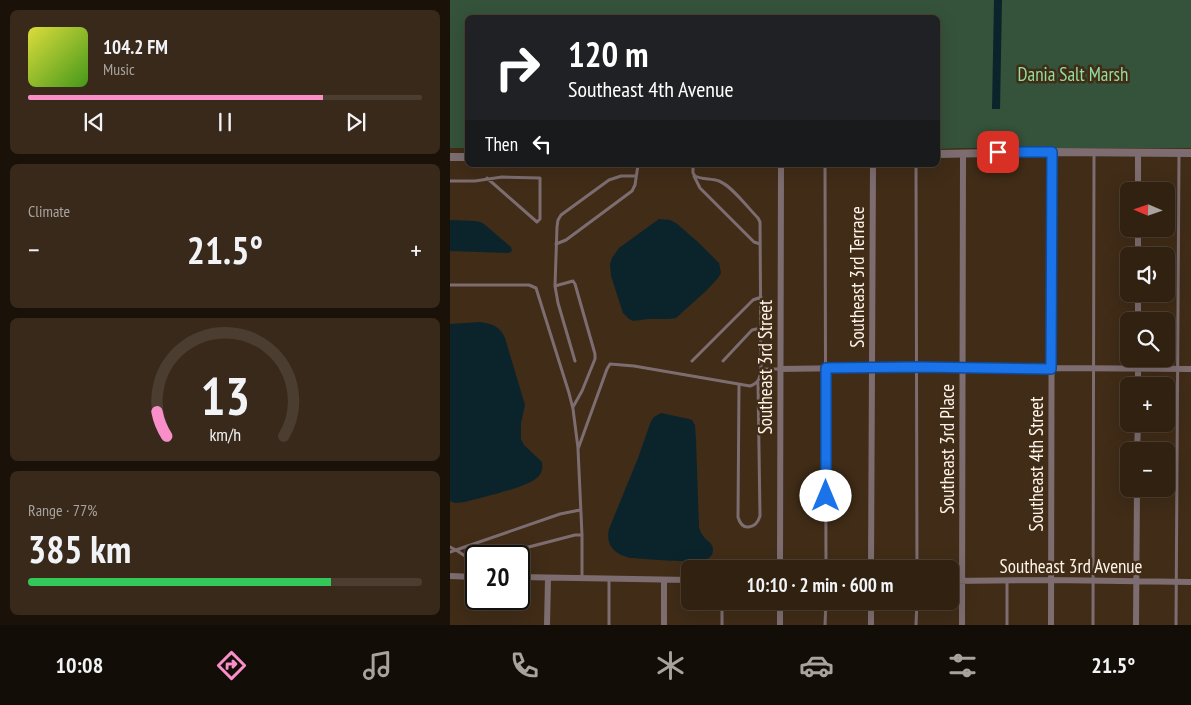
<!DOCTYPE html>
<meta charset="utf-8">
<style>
:root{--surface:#302111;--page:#38291a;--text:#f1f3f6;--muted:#a8a39f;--line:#4b3e31;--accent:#f98fc9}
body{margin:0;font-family:"PT Sans Narrow",sans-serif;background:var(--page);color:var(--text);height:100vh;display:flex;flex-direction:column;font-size:19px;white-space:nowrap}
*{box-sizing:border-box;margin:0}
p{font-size:16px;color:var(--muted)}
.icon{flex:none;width:28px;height:28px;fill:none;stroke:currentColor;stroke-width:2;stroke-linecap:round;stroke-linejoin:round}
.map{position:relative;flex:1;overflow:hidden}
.drawer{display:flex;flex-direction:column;gap:10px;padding:10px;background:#1a1209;width:450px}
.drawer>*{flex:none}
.top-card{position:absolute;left:15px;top:15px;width:475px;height:152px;border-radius:8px;box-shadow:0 5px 20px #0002,0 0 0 1px var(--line);background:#202124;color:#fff;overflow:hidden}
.needle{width:32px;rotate:272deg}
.tools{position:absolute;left:670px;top:182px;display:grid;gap:10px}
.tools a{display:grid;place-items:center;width:55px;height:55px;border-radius:8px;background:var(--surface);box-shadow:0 5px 20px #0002,0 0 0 1px var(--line);font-size:25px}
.speed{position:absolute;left:15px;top:545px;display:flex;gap:10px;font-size:25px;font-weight:700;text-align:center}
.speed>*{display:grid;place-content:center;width:65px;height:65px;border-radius:50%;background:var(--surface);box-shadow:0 5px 20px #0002,0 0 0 1px var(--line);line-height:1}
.speed .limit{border:2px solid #111;border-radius:8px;background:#fff;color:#111}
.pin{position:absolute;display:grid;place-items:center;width:42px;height:42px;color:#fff;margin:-21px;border-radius:10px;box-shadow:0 2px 8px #0006}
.me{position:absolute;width:55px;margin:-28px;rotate:0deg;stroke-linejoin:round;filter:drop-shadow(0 0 4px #0008)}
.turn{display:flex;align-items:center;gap:18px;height:105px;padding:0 20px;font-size:22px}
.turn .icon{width:65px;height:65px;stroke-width:2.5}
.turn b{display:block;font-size:35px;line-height:42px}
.then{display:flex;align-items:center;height:48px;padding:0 20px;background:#0003;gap:10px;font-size:19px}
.big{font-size:38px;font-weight:600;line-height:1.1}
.drawer .card{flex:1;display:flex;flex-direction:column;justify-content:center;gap:8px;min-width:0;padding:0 18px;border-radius:8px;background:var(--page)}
.drawer .dial{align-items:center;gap:0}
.dial svg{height:130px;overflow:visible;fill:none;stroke:var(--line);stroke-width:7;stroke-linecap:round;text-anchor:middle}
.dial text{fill:var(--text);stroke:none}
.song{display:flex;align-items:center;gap:15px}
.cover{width:60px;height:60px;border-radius:8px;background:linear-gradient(135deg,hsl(60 70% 55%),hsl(100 70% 35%))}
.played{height:5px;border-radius:2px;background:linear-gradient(90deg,var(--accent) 75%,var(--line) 75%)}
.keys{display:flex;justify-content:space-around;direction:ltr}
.heat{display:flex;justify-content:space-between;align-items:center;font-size:28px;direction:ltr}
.charge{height:8px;border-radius:4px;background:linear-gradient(90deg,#34c759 77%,var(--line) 0)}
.trip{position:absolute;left:231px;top:560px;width:278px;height:50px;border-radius:8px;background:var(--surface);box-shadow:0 5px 20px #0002,0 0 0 1px var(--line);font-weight:600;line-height:50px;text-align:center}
.tab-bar{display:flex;height:80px;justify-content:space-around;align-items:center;background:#130d07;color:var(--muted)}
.tab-bar .icon{width:35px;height:35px}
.tab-bar .active{color:var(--accent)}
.tab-bar b{font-size:22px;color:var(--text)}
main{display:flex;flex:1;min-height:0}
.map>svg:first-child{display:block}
.green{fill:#35523a}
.water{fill:#0b242c}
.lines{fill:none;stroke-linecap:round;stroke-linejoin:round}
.service{stroke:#7d6d70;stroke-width:3}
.minor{stroke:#7d6d70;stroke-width:6}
.tertiary{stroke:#7d6d70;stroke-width:8}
.route-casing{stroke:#114b97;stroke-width:12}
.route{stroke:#1a73e8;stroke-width:9}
.labels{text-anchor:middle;stroke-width:5;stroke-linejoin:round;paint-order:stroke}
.park-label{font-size:19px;fill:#91de9e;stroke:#402c17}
.street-label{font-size:19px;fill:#fef3e9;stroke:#402c17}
</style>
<main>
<section class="drawer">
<div class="card">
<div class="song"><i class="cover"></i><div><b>104.2 FM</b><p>Music</p></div></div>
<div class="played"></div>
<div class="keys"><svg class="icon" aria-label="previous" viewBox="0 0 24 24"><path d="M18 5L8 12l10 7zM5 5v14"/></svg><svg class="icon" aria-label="pause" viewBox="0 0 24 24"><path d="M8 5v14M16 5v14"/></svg><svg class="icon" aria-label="next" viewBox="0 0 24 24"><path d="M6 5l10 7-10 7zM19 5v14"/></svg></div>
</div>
<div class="card"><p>Climate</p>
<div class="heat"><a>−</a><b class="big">21.5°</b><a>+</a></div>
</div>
<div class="card dial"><svg viewBox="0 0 100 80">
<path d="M14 69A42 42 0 1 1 86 69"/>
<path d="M14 69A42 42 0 0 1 8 54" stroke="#f98fc9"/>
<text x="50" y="56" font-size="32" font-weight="700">13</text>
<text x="50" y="72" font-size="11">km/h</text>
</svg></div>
<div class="card"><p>Range · 77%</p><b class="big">385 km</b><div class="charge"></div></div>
</section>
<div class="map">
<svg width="741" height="625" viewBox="0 0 741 625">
<rect width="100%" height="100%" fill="#402c17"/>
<path class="green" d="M0,0H741V148H513L488,149V18H18L17,148H0Z"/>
<path class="water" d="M544,0H552L550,109H542Z
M209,219L220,220L226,223L249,243L269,263L271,273L268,278L257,290L226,318L218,319H198L183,321L179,319L173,313L161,276L160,264L162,258L169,248Z
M0,220L25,221L30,222L34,224L61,247L62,251L59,253L0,251Z
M30,322C42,324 50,326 55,338L75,405L71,423V439L74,445L92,462C93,468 92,473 88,477C76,488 33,497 15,502L5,503L0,501V324Z
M211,413L239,419L242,420L245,425L246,440L249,527C250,530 251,534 254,537C258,542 263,543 263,550C263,554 261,557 257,559C245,564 197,559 181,558C166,555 155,546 159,529L188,458L201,421L204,417Z"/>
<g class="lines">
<path class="service" d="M243,165V173L245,176C253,180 261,178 269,181C282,186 298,208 308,218L310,222L311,369
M375,165L376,569
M466,165L467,569
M244,176L250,188L304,242L310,244
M0,181H25L52,177L90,178V219L87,222L37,178
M106,244L116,240L182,191L185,185L188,165
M0,285H79L86,288L119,393L123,409L128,448
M105,286L123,281L125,284L145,354V359L132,391L123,407
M125,361L108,303L105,286L107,227L108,220L111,215L159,180L171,176H186
M242,361L303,300L311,297
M273,361L302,330L311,328
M289,385L288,517C292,532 306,529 310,516L308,382
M0,547L6,550L110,514L130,510
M0,552L6,550L18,558L26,559
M44,556L125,535H132
M132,578V535L128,449L157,369L160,364L184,366L300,386C309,383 310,378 311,369H330
M159,625V579
M272,625V601
M375,625L376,601
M466,625L467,601
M557,625V581
M643,625L644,153
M726,625L729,153"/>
<path class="minor" d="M688,153V191
M688,229V256
M688,294V321
M330,369L467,367L741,369
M688,386V359
M687,451L688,424
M330,569L331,165
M421,569L423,165
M0,576L26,577
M69,577L240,580
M214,580V625
M500,581L601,580L741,582
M97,625L98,578
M330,625V601
M421,625V601
M512,625L513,153
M601,625L602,152
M686,625L687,489"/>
<path class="tertiary" d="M488,154L602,152L741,153
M0,157H18"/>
</g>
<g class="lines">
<g class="route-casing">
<path id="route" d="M376,496V368L467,367L601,369L602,152H548"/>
</g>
<use href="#route" class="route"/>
</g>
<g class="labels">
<g class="park-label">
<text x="623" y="81">Dania Salt Marsh</text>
</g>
<g class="street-label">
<text transform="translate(407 277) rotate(-90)" y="7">Southeast 3rd Terrace</text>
<text transform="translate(315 367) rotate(-90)" y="7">Southeast 3rd Street</text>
<text transform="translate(497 449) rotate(-90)" y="7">Southeast 3rd Place</text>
<text transform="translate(586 464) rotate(-90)" y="7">Southeast 4th Street</text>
<text x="621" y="573">Southeast 3rd Avenue</text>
</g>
</g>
</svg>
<div class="tools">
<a><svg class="needle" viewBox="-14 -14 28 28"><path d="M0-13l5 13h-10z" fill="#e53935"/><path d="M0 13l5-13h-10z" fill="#a8a39f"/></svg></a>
<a><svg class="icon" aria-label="sound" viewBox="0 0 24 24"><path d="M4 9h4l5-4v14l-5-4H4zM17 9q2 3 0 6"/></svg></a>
<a><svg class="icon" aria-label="search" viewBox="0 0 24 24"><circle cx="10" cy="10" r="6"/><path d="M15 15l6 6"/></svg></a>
<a>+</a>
<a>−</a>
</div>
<div class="speed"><div class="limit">20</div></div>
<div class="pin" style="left:548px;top:152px;background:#d93025"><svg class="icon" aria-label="arrive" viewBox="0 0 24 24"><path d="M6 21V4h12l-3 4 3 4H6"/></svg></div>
<svg class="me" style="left:376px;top:496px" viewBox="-20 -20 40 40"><circle r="19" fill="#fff"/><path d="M0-13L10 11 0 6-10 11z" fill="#1a73e8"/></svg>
<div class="trip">10:10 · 2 min · 600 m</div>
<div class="top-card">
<div class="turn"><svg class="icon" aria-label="right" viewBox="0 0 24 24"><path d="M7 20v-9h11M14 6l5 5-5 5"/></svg><div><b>120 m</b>Southeast 4th Avenue</div></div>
<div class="then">Then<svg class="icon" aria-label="left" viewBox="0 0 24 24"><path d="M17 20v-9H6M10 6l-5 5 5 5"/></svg></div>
</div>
</div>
</main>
<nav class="tab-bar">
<b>10:08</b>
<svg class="icon active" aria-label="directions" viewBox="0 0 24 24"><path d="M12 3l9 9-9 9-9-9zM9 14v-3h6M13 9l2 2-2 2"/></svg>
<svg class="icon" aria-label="music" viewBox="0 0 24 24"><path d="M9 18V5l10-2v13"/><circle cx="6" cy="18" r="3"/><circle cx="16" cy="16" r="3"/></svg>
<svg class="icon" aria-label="phone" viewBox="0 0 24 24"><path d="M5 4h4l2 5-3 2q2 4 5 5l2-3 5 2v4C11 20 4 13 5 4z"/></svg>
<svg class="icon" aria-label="climate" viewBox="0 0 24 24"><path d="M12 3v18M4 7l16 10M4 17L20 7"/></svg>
<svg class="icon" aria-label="car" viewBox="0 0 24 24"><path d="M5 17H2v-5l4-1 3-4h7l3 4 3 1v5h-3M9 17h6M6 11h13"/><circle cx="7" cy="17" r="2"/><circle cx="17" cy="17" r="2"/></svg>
<svg class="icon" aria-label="filters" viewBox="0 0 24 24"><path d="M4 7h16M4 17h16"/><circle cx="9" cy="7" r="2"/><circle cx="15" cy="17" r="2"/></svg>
<b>21.5°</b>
</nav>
